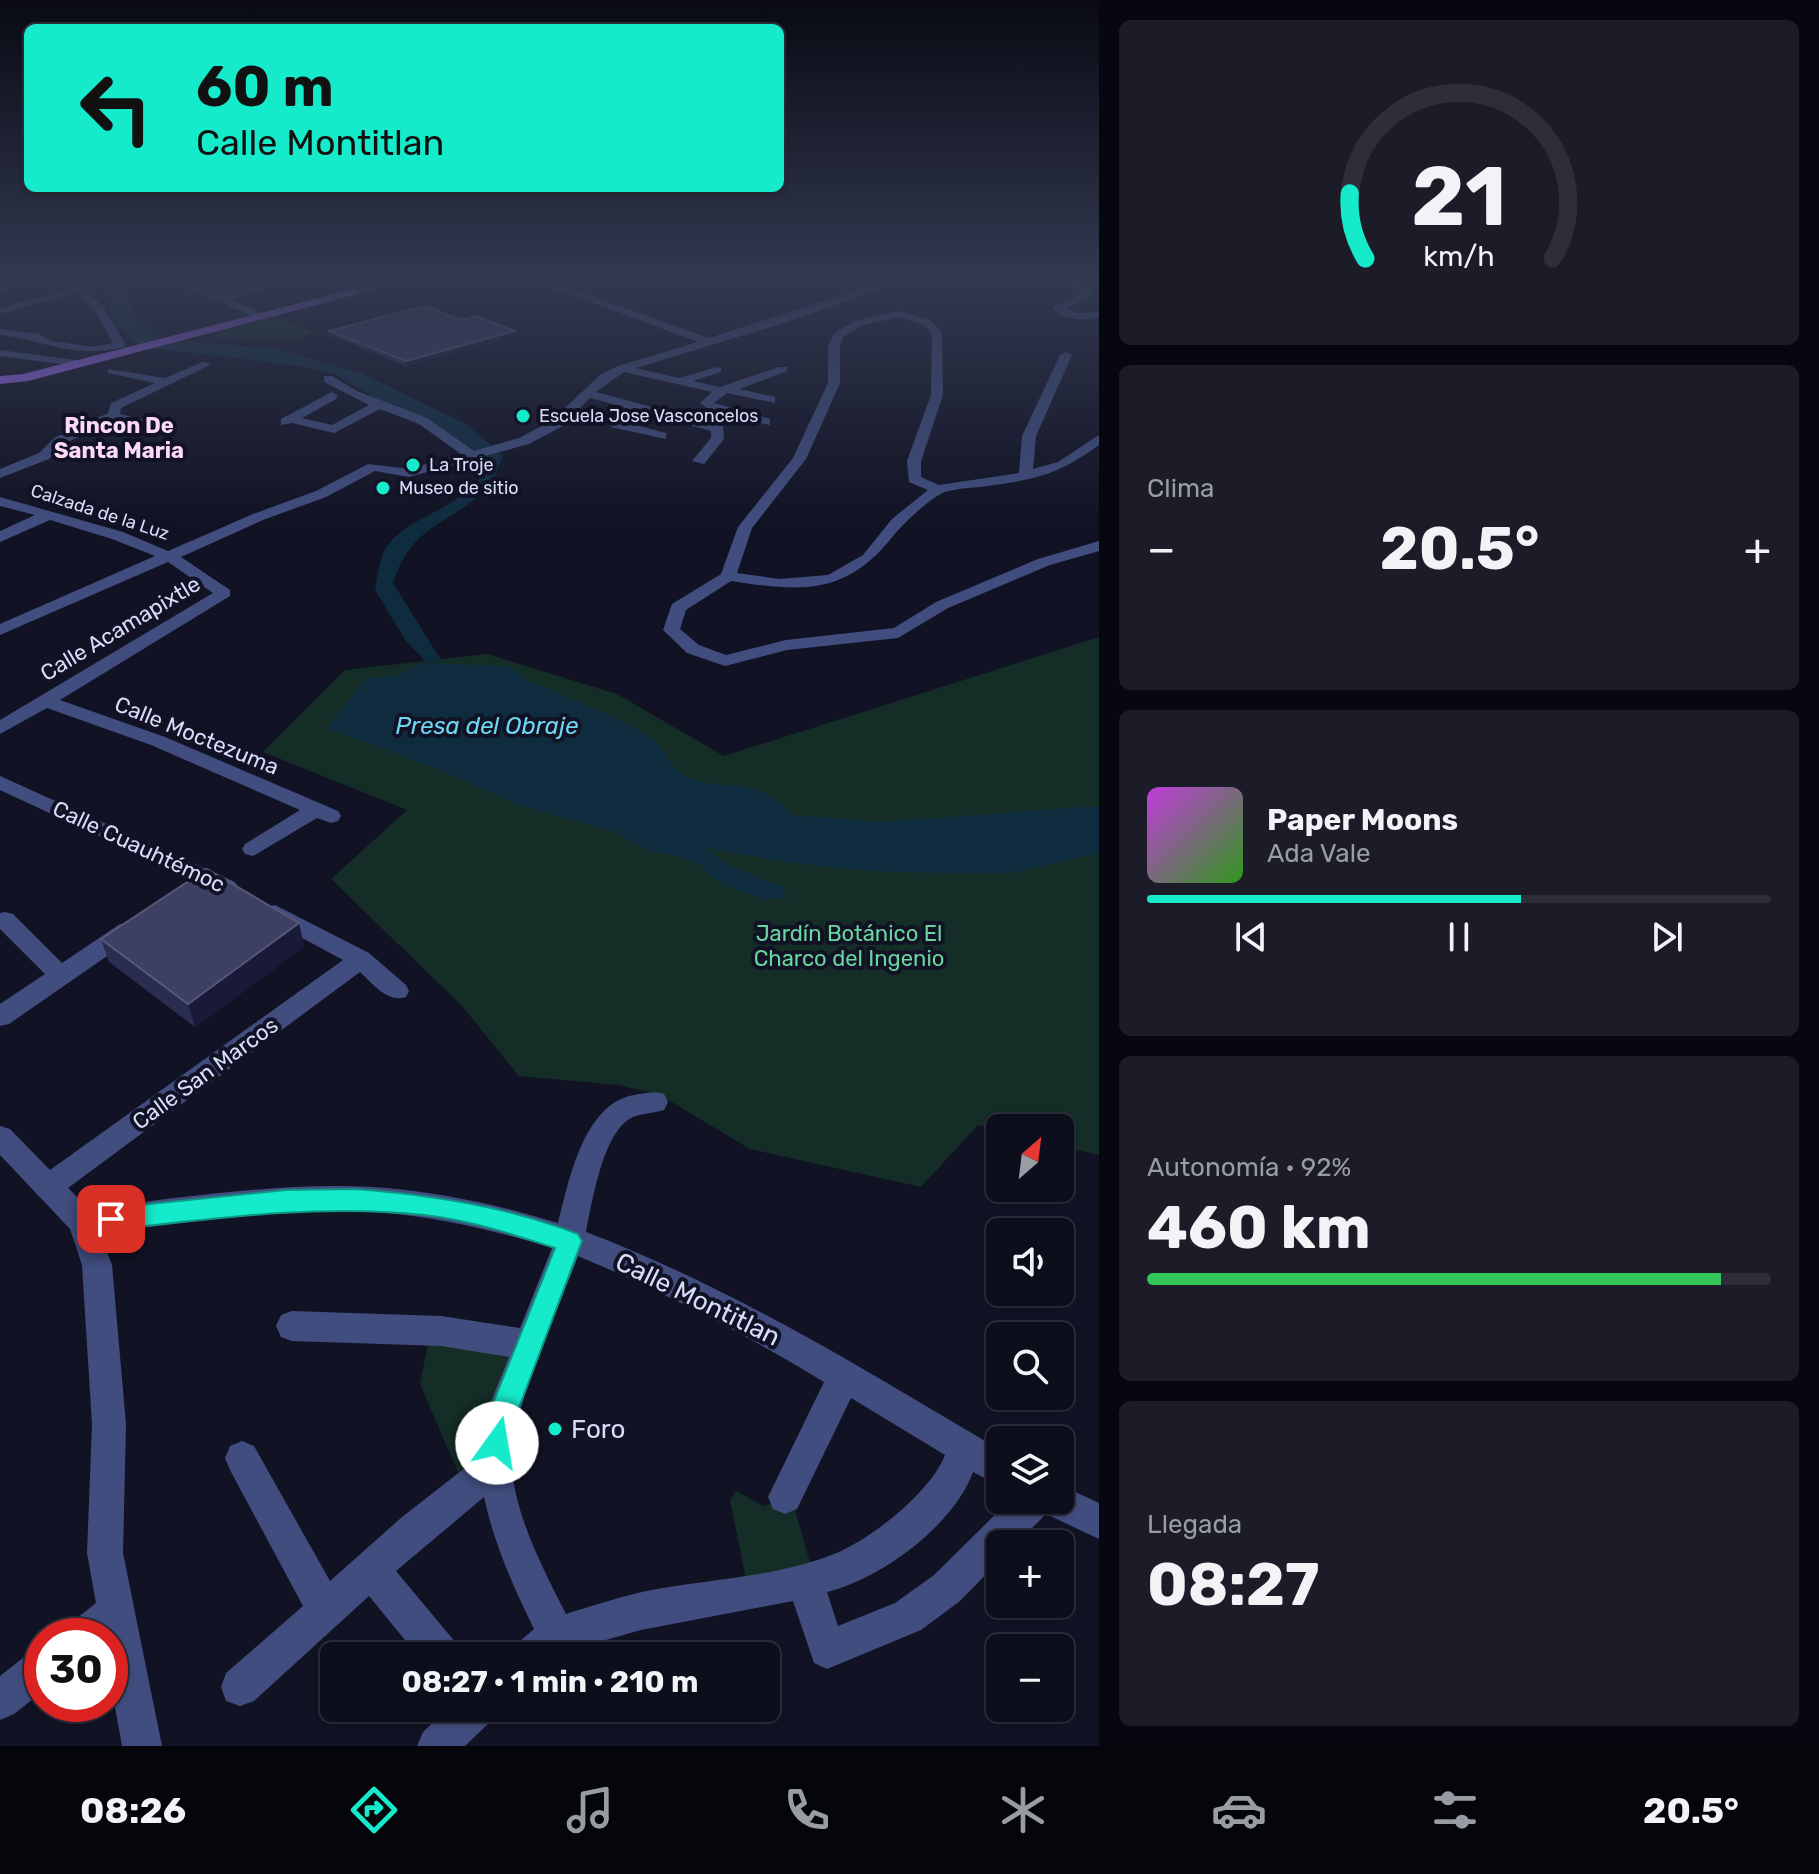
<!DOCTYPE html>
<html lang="es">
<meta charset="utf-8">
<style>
:root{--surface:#0d0e1b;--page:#1b1c28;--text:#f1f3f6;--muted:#9a9ca3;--line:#2d2e3a;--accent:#15eacb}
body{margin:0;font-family:Rubik,sans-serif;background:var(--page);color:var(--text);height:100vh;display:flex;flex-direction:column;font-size:30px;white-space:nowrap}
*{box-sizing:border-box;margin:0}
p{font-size:26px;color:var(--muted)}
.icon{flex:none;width:44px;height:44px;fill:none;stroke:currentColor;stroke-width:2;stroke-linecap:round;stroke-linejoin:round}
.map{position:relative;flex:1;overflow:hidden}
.details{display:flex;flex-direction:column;gap:20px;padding:20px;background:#07080f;width:720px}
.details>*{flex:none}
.top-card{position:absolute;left:24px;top:24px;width:760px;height:168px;border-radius:12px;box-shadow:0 2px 6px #0004,0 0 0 2px var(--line);background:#15eacb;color:#111;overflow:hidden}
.needle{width:52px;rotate:28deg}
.fabs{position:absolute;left:986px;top:1114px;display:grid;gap:16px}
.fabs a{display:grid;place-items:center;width:88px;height:88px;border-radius:12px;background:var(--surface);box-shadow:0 2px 6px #0004,0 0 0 2px var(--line);font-size:40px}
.speed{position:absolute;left:24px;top:1618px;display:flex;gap:16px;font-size:40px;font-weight:700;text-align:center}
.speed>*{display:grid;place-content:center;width:104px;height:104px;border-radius:50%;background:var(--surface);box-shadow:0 2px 6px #0004,0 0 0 2px var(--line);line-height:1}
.speed .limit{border:12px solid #d22;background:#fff;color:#111}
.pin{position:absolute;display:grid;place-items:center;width:68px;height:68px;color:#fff;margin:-34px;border-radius:16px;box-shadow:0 4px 12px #0006}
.me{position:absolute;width:88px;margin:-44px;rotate:13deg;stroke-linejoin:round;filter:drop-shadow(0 0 6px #0008)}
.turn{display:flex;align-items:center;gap:28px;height:168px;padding:0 40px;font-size:36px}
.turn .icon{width:104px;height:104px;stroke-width:2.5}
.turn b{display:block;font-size:56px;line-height:68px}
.big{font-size:60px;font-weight:700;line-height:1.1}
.details .tile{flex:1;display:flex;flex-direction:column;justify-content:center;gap:12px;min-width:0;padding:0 28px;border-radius:12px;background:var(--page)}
.details .dial{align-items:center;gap:0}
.dial svg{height:208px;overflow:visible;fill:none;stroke:var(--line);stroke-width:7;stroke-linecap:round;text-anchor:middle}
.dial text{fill:var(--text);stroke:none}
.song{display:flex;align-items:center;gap:24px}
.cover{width:96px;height:96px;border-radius:12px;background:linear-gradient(135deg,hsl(290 70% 55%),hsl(110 70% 35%))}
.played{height:8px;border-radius:4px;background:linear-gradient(90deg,var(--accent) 60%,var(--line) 60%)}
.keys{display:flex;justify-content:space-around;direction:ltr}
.heat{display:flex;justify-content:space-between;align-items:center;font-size:44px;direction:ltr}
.charge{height:12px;border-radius:6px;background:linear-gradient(90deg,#34c759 92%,var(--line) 0)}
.trip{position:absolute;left:320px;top:1642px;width:460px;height:80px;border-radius:12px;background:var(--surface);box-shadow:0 2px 6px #0004,0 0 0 2px var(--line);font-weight:700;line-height:80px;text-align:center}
.tabs{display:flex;height:128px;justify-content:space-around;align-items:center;background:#05060b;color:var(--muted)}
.tabs .icon{width:56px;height:56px}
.tabs .current{color:var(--accent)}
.tabs b{font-size:36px;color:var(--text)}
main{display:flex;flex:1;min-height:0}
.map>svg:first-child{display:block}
.green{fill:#142d26}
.water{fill:#0f2c3f}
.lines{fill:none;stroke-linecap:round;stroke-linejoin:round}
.minor{fill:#404d7e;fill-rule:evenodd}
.major{fill:#9c68f2;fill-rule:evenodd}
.wall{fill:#2b2d50}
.shaded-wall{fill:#191a37}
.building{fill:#3d4062;stroke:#56587a;stroke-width:2}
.route{fill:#15eacb;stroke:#0e9884;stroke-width:2}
.poi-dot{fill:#15eacb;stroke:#111224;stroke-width:3}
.labels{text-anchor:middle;stroke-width:8;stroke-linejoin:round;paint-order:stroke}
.far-poi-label{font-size:18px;fill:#d7dcfb;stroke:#111224;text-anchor:start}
.far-street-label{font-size:18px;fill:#d7dcfb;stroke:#111224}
.far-quarter-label{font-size:22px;font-weight:bold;fill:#fcd9f7;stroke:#111224}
.street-label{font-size:22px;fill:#d7dcfb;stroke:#111224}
.park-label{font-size:22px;fill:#69d5a0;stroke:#111224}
.water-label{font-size:24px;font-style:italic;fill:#6ed5f2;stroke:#111224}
.near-street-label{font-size:26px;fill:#d7dcfb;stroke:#111224}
.near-poi-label{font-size:26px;fill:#d7dcfb;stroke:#111224;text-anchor:start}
</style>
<main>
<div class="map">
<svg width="1099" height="1746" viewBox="0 0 1099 1746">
<rect width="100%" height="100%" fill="#111224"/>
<path class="green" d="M200,279H287L288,280L228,296L193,281Z
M276,316L315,332L291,341L211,338L215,333Z
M1099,637V1155L1060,1146V1128L1000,1130L978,1125L921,1187L750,1149L658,1094L618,1085L519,1076L461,1005L331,879L407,810L263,752L345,670L487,654L617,694L724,756Z
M428,1343L513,1353L477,1444L474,1474L463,1484L420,1384Z
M736,1491L763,1506L792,1499L812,1570L746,1579L730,1500Z"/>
<path class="water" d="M90,279H116L128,289L136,316L160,339L278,349L363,374L466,424L503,456C498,467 494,482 486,490C446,527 413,523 393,583L441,660L426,662L406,641L375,590C378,575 379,555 390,542C418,510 480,505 488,457L470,452L334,374L306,367L143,347L133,342L107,310L110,306L105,291Z
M423,663L508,666L525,679C563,697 620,716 653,740C665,749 668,765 680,773C721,798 748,768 792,815L881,822L1099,806V853L1012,873H950L866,871L779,861L704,847L727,865L783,887L786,898L764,900L739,891L716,879L700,865L685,858L647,850L613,831L522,806L430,766L327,728L365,679L399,675Z"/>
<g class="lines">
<path class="minor" d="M12,279H26L0,292V285Z
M108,279H126L0,314V308Z
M165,279C186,279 209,298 225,296C251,292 272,279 299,279L231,300L266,315V319L262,320Z
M398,279H418L354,295L349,292Z
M529,279H544L709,338L892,279H907L794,320L636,368L679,378L717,367L721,368V372L693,381L720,387L779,367H787V371L739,389L775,397V403L727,393L714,403L770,419V425L713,413L700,403L712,392L624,372L596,392L723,426L724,439L704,464L692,461L711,438V431L634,410L624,422L666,433V439L611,427L610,424L624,407L590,398L561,427L529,444L409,477L375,471L326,497L263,520L181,557L230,590V596L60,700L165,737L338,811L341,816L338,821L331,823L317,818L253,856L245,854L242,849L245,844L300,810L151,745L47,708L0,734V720L213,593L168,562L0,635V624L155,556L112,539L50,520L0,542V531L35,515L0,506V497L123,532L168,551L253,514L316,491L368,464L409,469L461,454L419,424L380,409L334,433L292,423L281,425V419L332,392L338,396L336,399L302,418L332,425L369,405L324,382V376H332L357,391L427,418L474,451L519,438L551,421L601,374L618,366L698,342Z
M1039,279H1060L1092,286L1089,298L1066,309L1078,313L1099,312V318C1082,320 1066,321 1053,309L1054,307L1081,294L1082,290Z
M85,292L102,305L126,345L124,347C74,359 47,341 0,335V329L39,334L51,341L93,347L113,343L94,309L80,295Z
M898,311L930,320L942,332L943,395L921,461V477L939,485L1019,473L1022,436L1060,355L1066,352L1072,355L1036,436L1033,469L1058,462L1099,435V445C1058,475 1037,479 987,486C973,488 958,488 945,492C931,497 904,523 894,535C846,596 802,592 731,581L686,610L680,629L699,645L726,655L786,640L894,628L936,602L1038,559L1099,541V551L1050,565L948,608L898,638L787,650L725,666L687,653L663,630L672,604L721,574L738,527L793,458L828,383V346L834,333L855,321ZM898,317L922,324L932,333L931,395L907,461L909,482L928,490L892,519L863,555L828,575L779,579L737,573L752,528L806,459L840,383V346L843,337L863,325Z
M0,350L76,360L82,363L76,366L0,356Z
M202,362L212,364L121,408L120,414L175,427V433L113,420L64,444L49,459L0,478V469L39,453L54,438L108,413L111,403L155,383L108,373V369L165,378Z
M0,776L235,882L238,887L235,892H219L0,790Z
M275,905L369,953L406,985L409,991L406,997C387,1003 373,984 360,972L68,1188L88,1208C186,1198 286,1180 386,1188C445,1193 502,1206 558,1223C569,1181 583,1104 634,1095C645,1093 653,1091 664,1094L668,1102L664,1110C655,1113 643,1113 633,1117C603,1130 592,1203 586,1232C733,1288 865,1370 1000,1450V1486L973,1472C954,1525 881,1579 827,1592L838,1626L895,1603L934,1575L1010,1500H1060V1485L1099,1503V1539L1046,1514L1016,1544H1000V1560L960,1601L921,1630L827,1669L814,1663L793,1601L641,1630L567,1651L561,1656H512L518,1643L534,1629C513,1586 494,1544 484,1497L396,1571L456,1643L462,1656H418L369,1596L254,1701L240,1706L226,1701L221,1687L226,1673L303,1606L230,1470L225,1458L230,1446L242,1441L254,1446L330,1581L402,1517L479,1457L483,1421L509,1357L441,1346L292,1341L281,1337L276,1326L281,1315L292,1311L441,1316L520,1328L552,1248C497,1231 442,1218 385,1213C290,1206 195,1222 100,1233L112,1265L126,1424L123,1553L162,1746H122L110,1680V1636H65L71,1623L96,1603L87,1553L92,1424L82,1265L70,1229L0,1155V1126L10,1129L50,1170L343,960L267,919L264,913L267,907ZM578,1256C664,1292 745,1334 824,1382L768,1497L773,1509L785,1514L797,1509L851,1398L945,1455C931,1492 870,1540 834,1554C774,1578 705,1579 642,1592C617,1598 591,1606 566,1614C544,1571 514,1514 512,1465C510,1410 558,1311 578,1256Z
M5,912L13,914L62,963L120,924H136L140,930L136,936L9,1024L0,1026V1004L45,974L0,929V913Z
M42,1649V1692L14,1714L0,1720V1676L28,1654Z
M448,1708H496L490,1722L465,1746H417L423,1732Z"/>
<path class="major" d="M416,279L410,283L405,280V279Z
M354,289L358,290V294L28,381L0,384V376L23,374Z"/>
</g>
<path class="wall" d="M461,320L515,331V335L406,366L329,335V331Z
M299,923L304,947L195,1027L109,962L101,939Z"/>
<path class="shaded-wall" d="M515,331V335L406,366V361Z
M299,923L304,947L195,1027L188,1004Z"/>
<path class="building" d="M425,306L461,320L476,316L515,331L406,361L329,331Z
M207,869L299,923L188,1004L101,939Z"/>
<linearGradient id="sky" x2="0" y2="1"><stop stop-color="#090a14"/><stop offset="0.53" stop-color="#323950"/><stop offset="1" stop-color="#323950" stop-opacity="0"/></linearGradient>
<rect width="1099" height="524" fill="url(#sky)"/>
<path class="route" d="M355,1189C432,1195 505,1206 578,1234L582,1241L514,1421L507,1453L497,1457L487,1453L483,1443L486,1421L555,1248C512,1234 469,1220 424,1215C319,1204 216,1218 111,1230L103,1227L99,1219L103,1211L111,1208L286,1190Z"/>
<g class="poi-dot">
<circle cx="523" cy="416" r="8"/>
<circle cx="413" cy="465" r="8"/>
<circle cx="383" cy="488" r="8"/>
<circle cx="555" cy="1429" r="8"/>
</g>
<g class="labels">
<g class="far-poi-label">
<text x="539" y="422">Escuela Jose Vasconcelos</text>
<text x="429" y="471">La Troje</text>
<text x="399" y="494">Museo de sitio</text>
</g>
<g class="far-street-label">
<text transform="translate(100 512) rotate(18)" y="6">Calzada de la Luz</text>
</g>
<g class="far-quarter-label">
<text x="119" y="433">Rincon De<tspan x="119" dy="25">Santa Maria</tspan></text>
</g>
<g class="street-label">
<text transform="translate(120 628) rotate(-31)" y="8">Calle Acamapixtle</text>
<text transform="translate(197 735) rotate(22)" y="8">Calle Moctezuma</text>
<text transform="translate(139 846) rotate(25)" y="8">Calle Cuauhtémoc</text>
<text transform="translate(205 1073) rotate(-36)" y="8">Calle San Marcos</text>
</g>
<g class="park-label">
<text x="849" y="941">Jardín Botánico El<tspan x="849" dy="25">Charco del Ingenio</tspan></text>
</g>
<g class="water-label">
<text x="487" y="734">Presa del Obraje</text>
</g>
<g class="near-street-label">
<text transform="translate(698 1299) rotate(26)" y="9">Calle Montitlan</text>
</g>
<g class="near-poi-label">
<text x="571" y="1438">Foro</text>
</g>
</g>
</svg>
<div class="fabs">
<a><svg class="needle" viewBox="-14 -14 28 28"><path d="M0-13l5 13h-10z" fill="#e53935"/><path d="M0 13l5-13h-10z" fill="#9a9ca3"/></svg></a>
<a><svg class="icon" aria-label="sound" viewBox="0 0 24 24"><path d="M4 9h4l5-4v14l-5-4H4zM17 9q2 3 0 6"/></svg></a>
<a><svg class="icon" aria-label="search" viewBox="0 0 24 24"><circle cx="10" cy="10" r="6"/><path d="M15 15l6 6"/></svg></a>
<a><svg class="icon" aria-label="layers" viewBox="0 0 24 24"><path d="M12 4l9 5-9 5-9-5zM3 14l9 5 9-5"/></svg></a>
<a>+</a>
<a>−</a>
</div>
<div class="speed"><div class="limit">30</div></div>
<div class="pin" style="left:111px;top:1219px;background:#d93025"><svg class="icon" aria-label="arrive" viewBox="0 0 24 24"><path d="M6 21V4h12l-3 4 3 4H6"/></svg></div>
<svg class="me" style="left:497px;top:1443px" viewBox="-20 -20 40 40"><circle r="19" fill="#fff"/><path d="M0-13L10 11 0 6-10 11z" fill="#15eacb"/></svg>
<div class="trip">08:27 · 1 min · 210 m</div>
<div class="top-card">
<div class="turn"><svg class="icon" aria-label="left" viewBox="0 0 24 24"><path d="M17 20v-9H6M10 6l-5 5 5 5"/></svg><div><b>60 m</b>Calle Montitlan</div></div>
</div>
</div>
<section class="details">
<div class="tile dial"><svg viewBox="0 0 100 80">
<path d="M14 69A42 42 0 1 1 86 69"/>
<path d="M14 69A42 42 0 0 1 8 44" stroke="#15eacb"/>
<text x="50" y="56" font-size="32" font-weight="700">21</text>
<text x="50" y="72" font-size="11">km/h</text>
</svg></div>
<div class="tile"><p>Clima</p>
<div class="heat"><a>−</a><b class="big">20.5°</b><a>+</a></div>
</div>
<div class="tile">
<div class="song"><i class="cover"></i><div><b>Paper Moons</b><p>Ada Vale</p></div></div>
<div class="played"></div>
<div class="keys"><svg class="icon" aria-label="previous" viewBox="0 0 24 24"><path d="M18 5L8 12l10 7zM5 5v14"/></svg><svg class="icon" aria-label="pause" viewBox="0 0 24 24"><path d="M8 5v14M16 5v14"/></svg><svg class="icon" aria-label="next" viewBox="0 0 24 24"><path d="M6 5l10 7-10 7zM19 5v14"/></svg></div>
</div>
<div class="tile"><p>Autonomía · 92%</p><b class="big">460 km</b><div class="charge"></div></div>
<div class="tile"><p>Llegada</p><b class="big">08:27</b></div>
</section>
</main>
<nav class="tabs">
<b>08:26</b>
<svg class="icon current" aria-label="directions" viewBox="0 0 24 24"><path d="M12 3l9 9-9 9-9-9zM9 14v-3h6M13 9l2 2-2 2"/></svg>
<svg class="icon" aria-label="music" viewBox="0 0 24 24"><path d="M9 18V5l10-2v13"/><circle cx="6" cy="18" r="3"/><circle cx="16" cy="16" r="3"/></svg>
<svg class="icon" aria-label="phone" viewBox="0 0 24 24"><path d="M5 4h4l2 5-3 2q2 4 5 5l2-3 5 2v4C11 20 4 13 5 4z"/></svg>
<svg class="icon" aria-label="climate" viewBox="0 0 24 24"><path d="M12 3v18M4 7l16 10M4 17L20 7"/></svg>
<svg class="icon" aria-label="car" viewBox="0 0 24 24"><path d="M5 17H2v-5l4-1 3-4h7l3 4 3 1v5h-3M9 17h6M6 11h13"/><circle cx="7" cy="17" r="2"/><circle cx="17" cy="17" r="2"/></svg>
<svg class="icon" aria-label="filters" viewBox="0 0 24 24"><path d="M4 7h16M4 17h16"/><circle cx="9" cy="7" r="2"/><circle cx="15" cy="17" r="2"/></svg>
<b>20.5°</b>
</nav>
